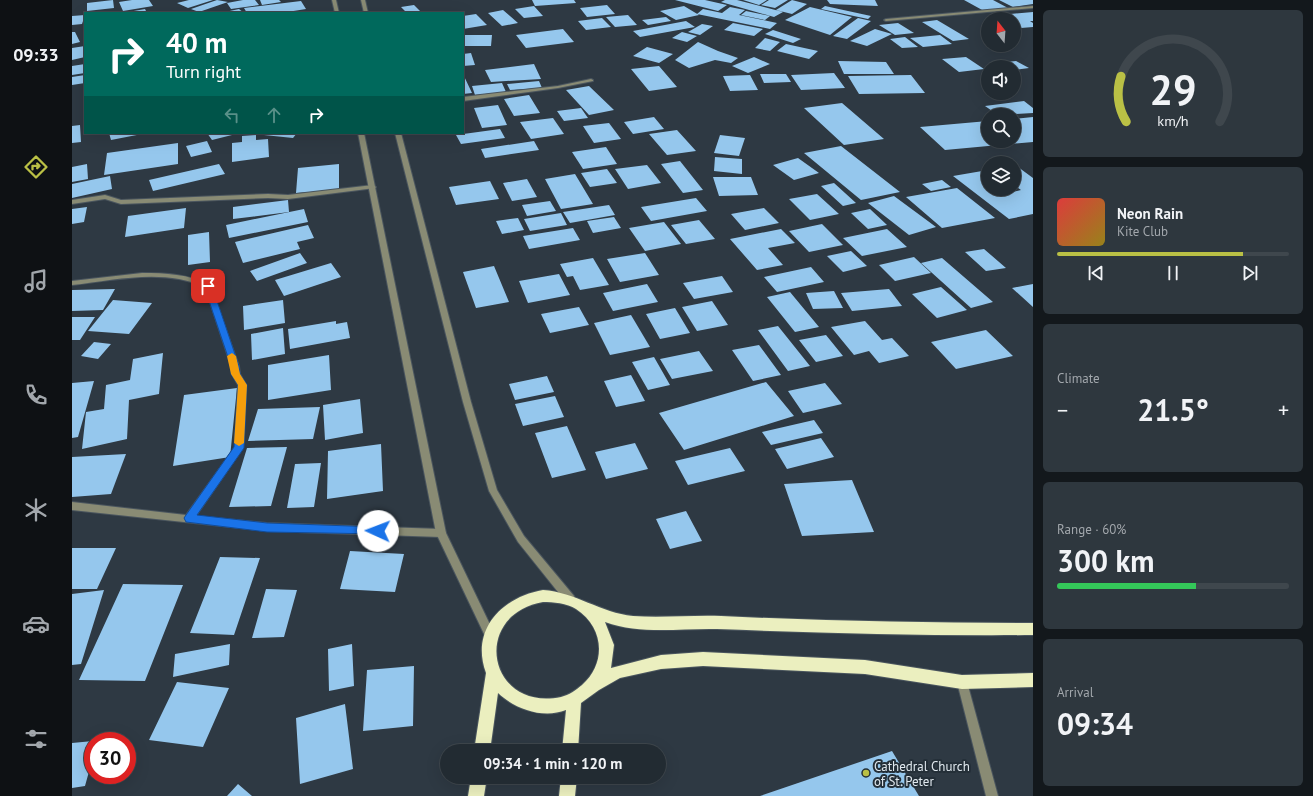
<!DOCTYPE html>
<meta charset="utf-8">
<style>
:root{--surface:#222b32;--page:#2e373e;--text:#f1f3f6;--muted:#a2a7ac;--line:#3f474d;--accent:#bac045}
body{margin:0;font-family:"PT Sans",sans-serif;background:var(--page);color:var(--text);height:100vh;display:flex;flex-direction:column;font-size:15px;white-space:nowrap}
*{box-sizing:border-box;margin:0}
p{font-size:13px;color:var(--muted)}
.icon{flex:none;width:22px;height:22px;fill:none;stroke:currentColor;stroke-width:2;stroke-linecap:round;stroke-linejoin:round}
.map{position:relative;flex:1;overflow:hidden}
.panel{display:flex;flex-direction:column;gap:10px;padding:10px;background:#13181c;width:280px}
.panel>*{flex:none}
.guide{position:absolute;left:12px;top:12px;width:380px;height:122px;border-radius:0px;box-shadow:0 4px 16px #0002,0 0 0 1px var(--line);background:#00695c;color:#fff;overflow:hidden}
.needle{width:26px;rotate:343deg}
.tools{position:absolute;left:909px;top:12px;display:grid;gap:8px}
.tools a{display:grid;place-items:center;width:40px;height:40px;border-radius:50%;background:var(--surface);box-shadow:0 4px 16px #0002,0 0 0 1px var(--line);font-size:20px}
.speed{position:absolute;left:12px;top:732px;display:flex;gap:8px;font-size:20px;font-weight:700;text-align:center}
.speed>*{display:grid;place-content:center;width:52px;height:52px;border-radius:50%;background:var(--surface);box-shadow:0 4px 16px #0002,0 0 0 1px var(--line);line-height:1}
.speed .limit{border:6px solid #d22;background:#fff;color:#111}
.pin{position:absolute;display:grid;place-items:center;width:34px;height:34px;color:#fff;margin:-17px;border-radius:8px;box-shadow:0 2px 6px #0006}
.me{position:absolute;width:44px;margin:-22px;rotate:272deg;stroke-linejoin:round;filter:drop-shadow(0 0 3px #0008)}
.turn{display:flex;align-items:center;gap:14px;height:84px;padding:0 16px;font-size:18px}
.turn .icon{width:52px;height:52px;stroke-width:2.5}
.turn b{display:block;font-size:28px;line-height:34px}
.lanes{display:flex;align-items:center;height:38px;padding:0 16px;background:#0003;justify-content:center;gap:20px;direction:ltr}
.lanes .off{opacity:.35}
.big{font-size:30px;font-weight:700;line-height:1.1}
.panel .widget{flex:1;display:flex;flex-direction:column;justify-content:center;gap:6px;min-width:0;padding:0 14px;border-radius:6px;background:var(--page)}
.panel .dial{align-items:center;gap:0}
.dial svg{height:104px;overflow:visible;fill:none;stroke:var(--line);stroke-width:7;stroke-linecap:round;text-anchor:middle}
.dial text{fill:var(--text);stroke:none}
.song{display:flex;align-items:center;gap:12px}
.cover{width:48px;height:48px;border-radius:6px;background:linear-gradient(135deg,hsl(0 70% 55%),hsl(50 70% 35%))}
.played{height:4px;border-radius:2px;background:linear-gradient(90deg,var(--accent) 80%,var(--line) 80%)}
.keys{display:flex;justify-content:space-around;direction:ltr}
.heat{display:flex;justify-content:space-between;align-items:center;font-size:22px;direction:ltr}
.charge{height:6px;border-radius:3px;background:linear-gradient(90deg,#34c759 60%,var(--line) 0)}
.trip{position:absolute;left:368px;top:744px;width:226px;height:40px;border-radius:20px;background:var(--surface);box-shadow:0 4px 16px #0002,0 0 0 1px var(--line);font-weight:700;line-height:40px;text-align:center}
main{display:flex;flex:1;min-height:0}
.tabs{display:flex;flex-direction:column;width:72px;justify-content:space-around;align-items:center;background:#0e1114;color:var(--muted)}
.tabs .icon{width:28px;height:28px}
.tabs .on{color:var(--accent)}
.tabs b{font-size:18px;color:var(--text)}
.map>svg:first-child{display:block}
.building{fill:#95c7ed}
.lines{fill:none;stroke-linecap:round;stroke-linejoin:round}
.minor-casing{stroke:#4a555e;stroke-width:2}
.tertiary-casing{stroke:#4a555e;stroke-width:2}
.trunk-casing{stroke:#4a555e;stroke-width:2}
.minor{fill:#898b74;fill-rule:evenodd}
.tertiary{fill:#898b74;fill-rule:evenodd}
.trunk{fill:#ebefbf;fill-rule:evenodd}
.route{fill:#1a73e8;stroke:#114b97}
.slow{fill:#f59e0b}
.poi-dot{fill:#bac045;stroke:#242f38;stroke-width:1.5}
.labels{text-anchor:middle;stroke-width:4;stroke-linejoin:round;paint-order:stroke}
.near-poi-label{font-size:13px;fill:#e0e8ee;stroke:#242f38;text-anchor:start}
</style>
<main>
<nav class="tabs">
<b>09:33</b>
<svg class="icon on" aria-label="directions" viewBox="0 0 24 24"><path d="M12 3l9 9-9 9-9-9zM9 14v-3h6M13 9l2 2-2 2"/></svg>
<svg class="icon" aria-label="music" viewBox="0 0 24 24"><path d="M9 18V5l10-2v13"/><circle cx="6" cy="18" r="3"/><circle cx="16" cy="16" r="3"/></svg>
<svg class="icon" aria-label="phone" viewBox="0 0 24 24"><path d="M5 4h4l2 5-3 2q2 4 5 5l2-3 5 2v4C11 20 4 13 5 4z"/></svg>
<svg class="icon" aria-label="climate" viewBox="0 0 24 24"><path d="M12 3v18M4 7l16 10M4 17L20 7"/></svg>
<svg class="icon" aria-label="car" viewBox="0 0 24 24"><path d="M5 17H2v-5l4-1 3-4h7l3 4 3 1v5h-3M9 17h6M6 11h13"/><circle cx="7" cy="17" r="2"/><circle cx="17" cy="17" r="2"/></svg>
<svg class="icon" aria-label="filters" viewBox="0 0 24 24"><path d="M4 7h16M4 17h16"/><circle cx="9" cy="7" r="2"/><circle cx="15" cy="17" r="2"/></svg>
</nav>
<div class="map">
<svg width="961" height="796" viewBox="0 0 961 796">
<rect width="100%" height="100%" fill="#2e3943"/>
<path class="building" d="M41,0L42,8L15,11V3Z
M60,0H77L81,6L51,11L47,2Z
M117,0H141L116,8L105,3Z
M145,0L156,2L127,12L119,9Z
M171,0H183L187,5L159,9L155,3Z
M188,0H207L209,2L190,5Z
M460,0H502L504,3L463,6Z
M603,0H633L655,5L646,11Z
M653,0H665L711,12L702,17L649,2Z
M671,0H695L687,5Z
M697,0H716L703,8L689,5Z
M720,0L735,4L720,14L704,10Z
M755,0H803L806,6L758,4Z
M892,0H921L936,8L912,11Z
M927,0H961V4L941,7Z
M229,1L234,9L209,13H175L172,8Z
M342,5L350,13H335L329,7Z
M535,5L543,14L515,17L508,8Z
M462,6L471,16L452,18L443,9Z
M612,6L627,15L604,20L588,11Z
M753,6L799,16L796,19L749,9Z
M658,7L673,10L667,15L705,23L698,29L625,14L631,9L650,13Z
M738,7L780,17L758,35L713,20Z
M73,9L75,13H56V12Z
M167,9L172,13H153V12Z
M431,10L446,23L430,26L416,13Z
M674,11L698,16L693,20L669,15Z
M961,12V21H958L961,23V27L949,28L942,24V19H934L928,15Z
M404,14L415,25L391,29V16Z
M13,15L10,24L0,25V16Z
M556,15L565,25L543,27L534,17Z
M594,17L599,21L576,25L570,20Z
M530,18L539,27L514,30L506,21Z
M786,18L799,21L775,39L761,36Z
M865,20L897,39L881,41L850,22Z
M614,21L623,27L568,37L561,31Z
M661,23L691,29L682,36L652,30Z
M826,23L842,33L823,35L807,25Z
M630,24L641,26L628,35L616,32Z
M491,29L502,42L454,48L444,35Z
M803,29L820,34L795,46L778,41Z
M701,30L729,39L721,43L693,34Z
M0,32H3L8,42L0,44Z
M610,32L625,36L615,42L600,38Z
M391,35H420L419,46H391Z
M868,35L880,44L851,47L838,38Z
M833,37L846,47L830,48L818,39Z
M693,38L708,42L698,51L683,48Z
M626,42L646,51L666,58L659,63L643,60L617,68L603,60Z
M714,44L746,51L737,59L705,51Z
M13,46V57L0,60V48Z
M575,47L601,54L587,63L561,56Z
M399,53L403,65L391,66V54Z
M682,57L698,64L676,73L660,66Z
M894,57L912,69L887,72L870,59Z
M766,61L814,62L822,74H772Z
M944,61L957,68L942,70V67H931L925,63Z
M13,64V73L0,75V66Z
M462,64L469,79L419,82L413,70Z
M587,66L605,87L577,91L559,69Z
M762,73L773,88L729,90L719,75Z
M391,74L400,93L391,94Z
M688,74H714L719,82L692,83Z
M13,75V83L0,85V77Z
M678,75L686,90L658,91L651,76Z
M839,75L853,93L787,94L776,76Z
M467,81L470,88L438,90L435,84Z
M430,83L434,92L403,95L400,86Z
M517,86L542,110L517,115L494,90Z
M457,95L468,113L442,116L432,99Z
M952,101L961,108V113L926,115L913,106Z
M770,103L812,139L772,145L732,108Z
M426,105L435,125L410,128L402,108Z
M509,108L516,118L492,121L485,111Z
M582,117L592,129L561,134L552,122Z
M961,117V142L873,150L848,127L916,121V141H942V119Z
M481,118L492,134L459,139L448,122Z
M537,123L549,139L522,143L511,126Z
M8,125L9,142L0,143V126Z
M428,129L433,138L389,144L384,135Z
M605,130L624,151L595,155L577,134Z
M37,133H70V134L39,140Z
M135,133H164V134L140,140Z
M194,133H225L221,138L192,135Z
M184,135V140L196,139L197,157L160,162V143L170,142V136Z
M648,135L673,138L667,156L642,153Z
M135,141L140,152L119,157L114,146Z
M462,141L467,150L413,158L409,149Z
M106,143V164L32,175L35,153Z
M769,146L828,192L789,200L732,153Z
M534,147L545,164L511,169L500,152Z
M643,157L670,159V174L642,171Z
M726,158L747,173L722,180L701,165Z
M608,161L631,190L611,193L589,164Z
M15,164L16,179L0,182V167Z
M147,164L153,174L81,191L77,180Z
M267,164V190L224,193L226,168Z
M942,164L961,178V214L937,219L881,176L916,170V183H912L916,186V189H920L927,195L949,190L942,185Z
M575,165L589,183L556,189L543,169Z
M535,169L545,183L518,187L509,173Z
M503,174L521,204L489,209L473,179Z
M38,176L40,189L0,198V184Z
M641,177H679L686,195L647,196Z
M455,179L465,197L440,201L431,183Z
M870,180L879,187L859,191L850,184Z
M418,181L427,199L384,205L377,187Z
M762,183L784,203L771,206L749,186Z
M885,188L923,218L870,228L834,197Z
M745,194L767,214L738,220L717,199Z
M822,196L864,227L837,235L796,203Z
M624,198L635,211L579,221L569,207Z
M216,200L217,212L161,219V207Z
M478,201L484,211L455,216L450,205Z
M537,205L543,215L498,223L491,212Z
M15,207L12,222L0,224V209Z
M114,208L112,228L53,237L56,216Z
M692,208L707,223L673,230L659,214Z
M232,209L236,222L157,238L154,225Z
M798,209L815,225L796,229L779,213Z
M489,213L495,225L458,231L452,219Z
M542,217L549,228L521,233L515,221Z
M446,218L452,230L430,234L424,221Z
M627,220L643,239L614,244L599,225Z
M592,222L609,244L573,251L557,228Z
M750,224L771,245L737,252L717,231Z
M236,225L242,238L225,242L228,249L171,263L163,242Z
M501,228L508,240L457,249L451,236Z
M709,229L723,243L696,248L711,265L685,270L658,239Z
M815,229L835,247L790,256L771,238Z
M137,232L138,262L116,265V235Z
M912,249L934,268L914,271L893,252Z
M779,251L795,266L771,272L755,256Z
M228,253L235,263L185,281L178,271Z
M573,253L587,275L548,282L535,259Z
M842,257L859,273L823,281L807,265Z
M521,258L537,285L508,290L501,276L495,277L488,264Z
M870,258L921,302L899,308L849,263Z
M259,263L269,277L212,296L203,280Z
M422,266L437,302L404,308L391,272Z
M739,267L752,282L705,292L692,277Z
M487,274L498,295L456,303L447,281Z
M650,276L661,292L622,299L611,283Z
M575,284L586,302L541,311L531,293Z
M961,284V307L940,288Z
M869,287L895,310L865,318L840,294Z
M43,289L31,310L0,311V290Z
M817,289L830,306L780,311L769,293Z
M762,291L771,308L741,309L734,293Z
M718,292L747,327L723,332L695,297Z
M41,300L80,303L57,334L16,331Z
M211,300L213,323L172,330L171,306Z
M640,301L656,325L625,331L610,307Z
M507,307L517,325L478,333L469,314Z
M603,308L618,333L588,339L574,314Z
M559,315L578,347L538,355L522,323Z
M0,317H23L8,340H0Z
M264,321V324L275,322L278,338L218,349L216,329Z
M793,321L810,340L820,338L837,356L807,363L797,351L782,355L759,327Z
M706,326L738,366L716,371L686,330Z
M211,328L213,354L180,360L179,334Z
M914,330L941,356L884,369L859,342Z
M754,335L771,356L744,362L727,340Z
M22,342L39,344L26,359L9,356Z
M687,345L709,375L681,381L660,350Z
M627,351L641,371L600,379L588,359Z
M91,353L87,394L57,400L55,439L10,449L14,412L32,409L34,385L58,380L61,359Z
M257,355L259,390L196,400V365Z
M582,357L598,385L576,390L560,362Z
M559,375L573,401L544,407L532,381Z
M475,376L482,392L443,400L437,384Z
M22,381L6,437L0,438V383Z
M694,382L722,416L612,450L587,413Z
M753,383L770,404L731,413L716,391Z
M165,388L158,457L101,466L112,395Z
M483,396L492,417L451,426L443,404Z
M288,399L291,433L253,440L251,405Z
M248,407L241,439L176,441L186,409Z
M742,420L751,433L699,445L690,432Z
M495,426L514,470L480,478L463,433Z
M749,438L762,457L715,469L703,449Z
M563,443L576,469L534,479L523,452Z
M309,444L311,491L255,499L256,451Z
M215,447L199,506L157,507L175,448Z
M658,448L673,471L616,485L603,461Z
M54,454L39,494L0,497V457Z
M249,463L242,507L215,508L223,464Z
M780,480L802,532L730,536L712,484Z
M614,511L630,541L598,549L584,519Z
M0,548H44L25,589H0Z
M278,551L332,554L323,592L268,589Z
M148,557L188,558L162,635L118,633Z
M51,584L111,585L73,681L7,680Z
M194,589L225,590L212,637L180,638Z
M32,590L9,664L0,665V594Z
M158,644L157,665L101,677L103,654Z
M280,644L282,686L257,691L256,649Z
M342,666L341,726L291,731L295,670Z
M105,682L157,688L131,747L77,740Z
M273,704L281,769L228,784L224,718Z
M21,741V757L13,786L0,788V743Z
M820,751L847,796H688Z
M166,784L180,796H155Z"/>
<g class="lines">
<g class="minor-casing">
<path id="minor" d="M961,6V8L814,21L812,20L814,19Z
M519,79L521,80V81L486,88L391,101V97L486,86Z
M301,185L304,187L303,188L216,199L196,198L49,204L33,199L0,204V200L33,195L49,200L196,194L216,195Z
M70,273C94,273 116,274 138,285L167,366L168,374L174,385L171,448L124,516L195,523L369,529L372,530L374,533L372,536L369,537L195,531L0,510V502L114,515L163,447L166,385L160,374L159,366L133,287C92,268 43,280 0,285V281Z
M890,677L894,678L895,682L926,796H914L885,682L886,678Z"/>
</g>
<g class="tertiary-casing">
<path id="tertiary" d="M260,0H264L267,13H263Z
M289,0H293L296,13H292Z
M286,133H292L374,533L423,635L422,638L418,640L414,638L364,533Z
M323,133H329L399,402L425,490L452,536L502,596L503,599L502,602L498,603L494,602L446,542L417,491L391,402Z"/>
</g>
<g class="trunk-casing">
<path id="trunk" d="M471,590C503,592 529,613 561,616C590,618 619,615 649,616C753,621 857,623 961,623V635C856,636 750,633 645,629C608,628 569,635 533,622L542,645L539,668L589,655L631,652L793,660L890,675L961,673V687L890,689L793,674L631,666L589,669L548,678L527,690L509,703L506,751H490L494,710C471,719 443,709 426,693L418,751H402L414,673C398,630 430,597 471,590ZM471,602C481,602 495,603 504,609C532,627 535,663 510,685C504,690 497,695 489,697C416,712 398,615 471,602Z
M399,777H415L412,796H396Z
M489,777H505L503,796H487Z"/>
</g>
<use href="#minor" class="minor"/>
<use href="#tertiary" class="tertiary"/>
<use href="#trunk" class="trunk"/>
</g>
<path class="route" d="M133,284L140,286L167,366L168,374L175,385L172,448L125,515L195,523L306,527L311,531L310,534L195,532L114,522L112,518L114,515L162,447L166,385L159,374V366L132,286Z"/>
<path class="slow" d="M160,353L164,356L168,374L175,385L172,443L167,446L162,443L166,385L159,374L155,356Z"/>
<circle class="poi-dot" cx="794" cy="773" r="4"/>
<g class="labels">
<g class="near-poi-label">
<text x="802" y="771">Cathedral Church<tspan x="802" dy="15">of St. Peter</tspan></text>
</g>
</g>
</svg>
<div class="tools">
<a><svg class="needle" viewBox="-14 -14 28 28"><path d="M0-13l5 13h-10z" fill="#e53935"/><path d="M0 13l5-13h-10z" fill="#a2a7ac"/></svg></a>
<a><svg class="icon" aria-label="sound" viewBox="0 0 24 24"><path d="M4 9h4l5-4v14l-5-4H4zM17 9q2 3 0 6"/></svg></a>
<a><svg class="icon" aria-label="search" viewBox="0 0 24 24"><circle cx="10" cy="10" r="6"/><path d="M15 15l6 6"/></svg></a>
<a><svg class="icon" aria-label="layers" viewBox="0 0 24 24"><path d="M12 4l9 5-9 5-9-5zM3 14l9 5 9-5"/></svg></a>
</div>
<div class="speed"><div class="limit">30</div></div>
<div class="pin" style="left:136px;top:286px;background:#d93025"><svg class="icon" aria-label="arrive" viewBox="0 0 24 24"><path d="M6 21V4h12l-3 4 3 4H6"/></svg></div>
<svg class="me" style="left:306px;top:531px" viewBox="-20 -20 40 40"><circle r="19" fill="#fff"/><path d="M0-13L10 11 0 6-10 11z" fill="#1a73e8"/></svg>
<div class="trip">09:34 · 1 min · 120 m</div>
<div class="guide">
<div class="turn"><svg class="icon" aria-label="right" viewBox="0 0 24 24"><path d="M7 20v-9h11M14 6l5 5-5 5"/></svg><div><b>40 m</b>Turn right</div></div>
<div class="lanes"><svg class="icon off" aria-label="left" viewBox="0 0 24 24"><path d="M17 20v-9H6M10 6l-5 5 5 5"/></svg><svg class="icon off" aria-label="ahead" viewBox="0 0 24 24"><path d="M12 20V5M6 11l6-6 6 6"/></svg><svg class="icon" aria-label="right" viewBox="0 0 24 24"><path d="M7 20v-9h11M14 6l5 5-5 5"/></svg></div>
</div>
</div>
<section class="panel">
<div class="widget dial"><svg viewBox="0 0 100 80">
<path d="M14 69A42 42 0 1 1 86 69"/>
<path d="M14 69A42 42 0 0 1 10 34" stroke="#bac045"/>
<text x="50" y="56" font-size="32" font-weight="700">29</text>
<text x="50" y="72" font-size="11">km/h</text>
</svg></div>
<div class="widget">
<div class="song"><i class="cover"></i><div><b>Neon Rain</b><p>Kite Club</p></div></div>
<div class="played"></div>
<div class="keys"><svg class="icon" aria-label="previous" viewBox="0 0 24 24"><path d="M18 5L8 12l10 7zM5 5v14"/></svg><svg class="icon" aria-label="pause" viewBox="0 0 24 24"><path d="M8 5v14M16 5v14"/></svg><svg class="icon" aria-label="next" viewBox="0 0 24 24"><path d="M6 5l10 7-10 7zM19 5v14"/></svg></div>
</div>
<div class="widget"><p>Climate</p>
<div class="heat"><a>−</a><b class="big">21.5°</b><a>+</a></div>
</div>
<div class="widget"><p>Range · 60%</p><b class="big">300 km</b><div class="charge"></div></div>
<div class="widget"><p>Arrival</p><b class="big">09:34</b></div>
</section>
</main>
